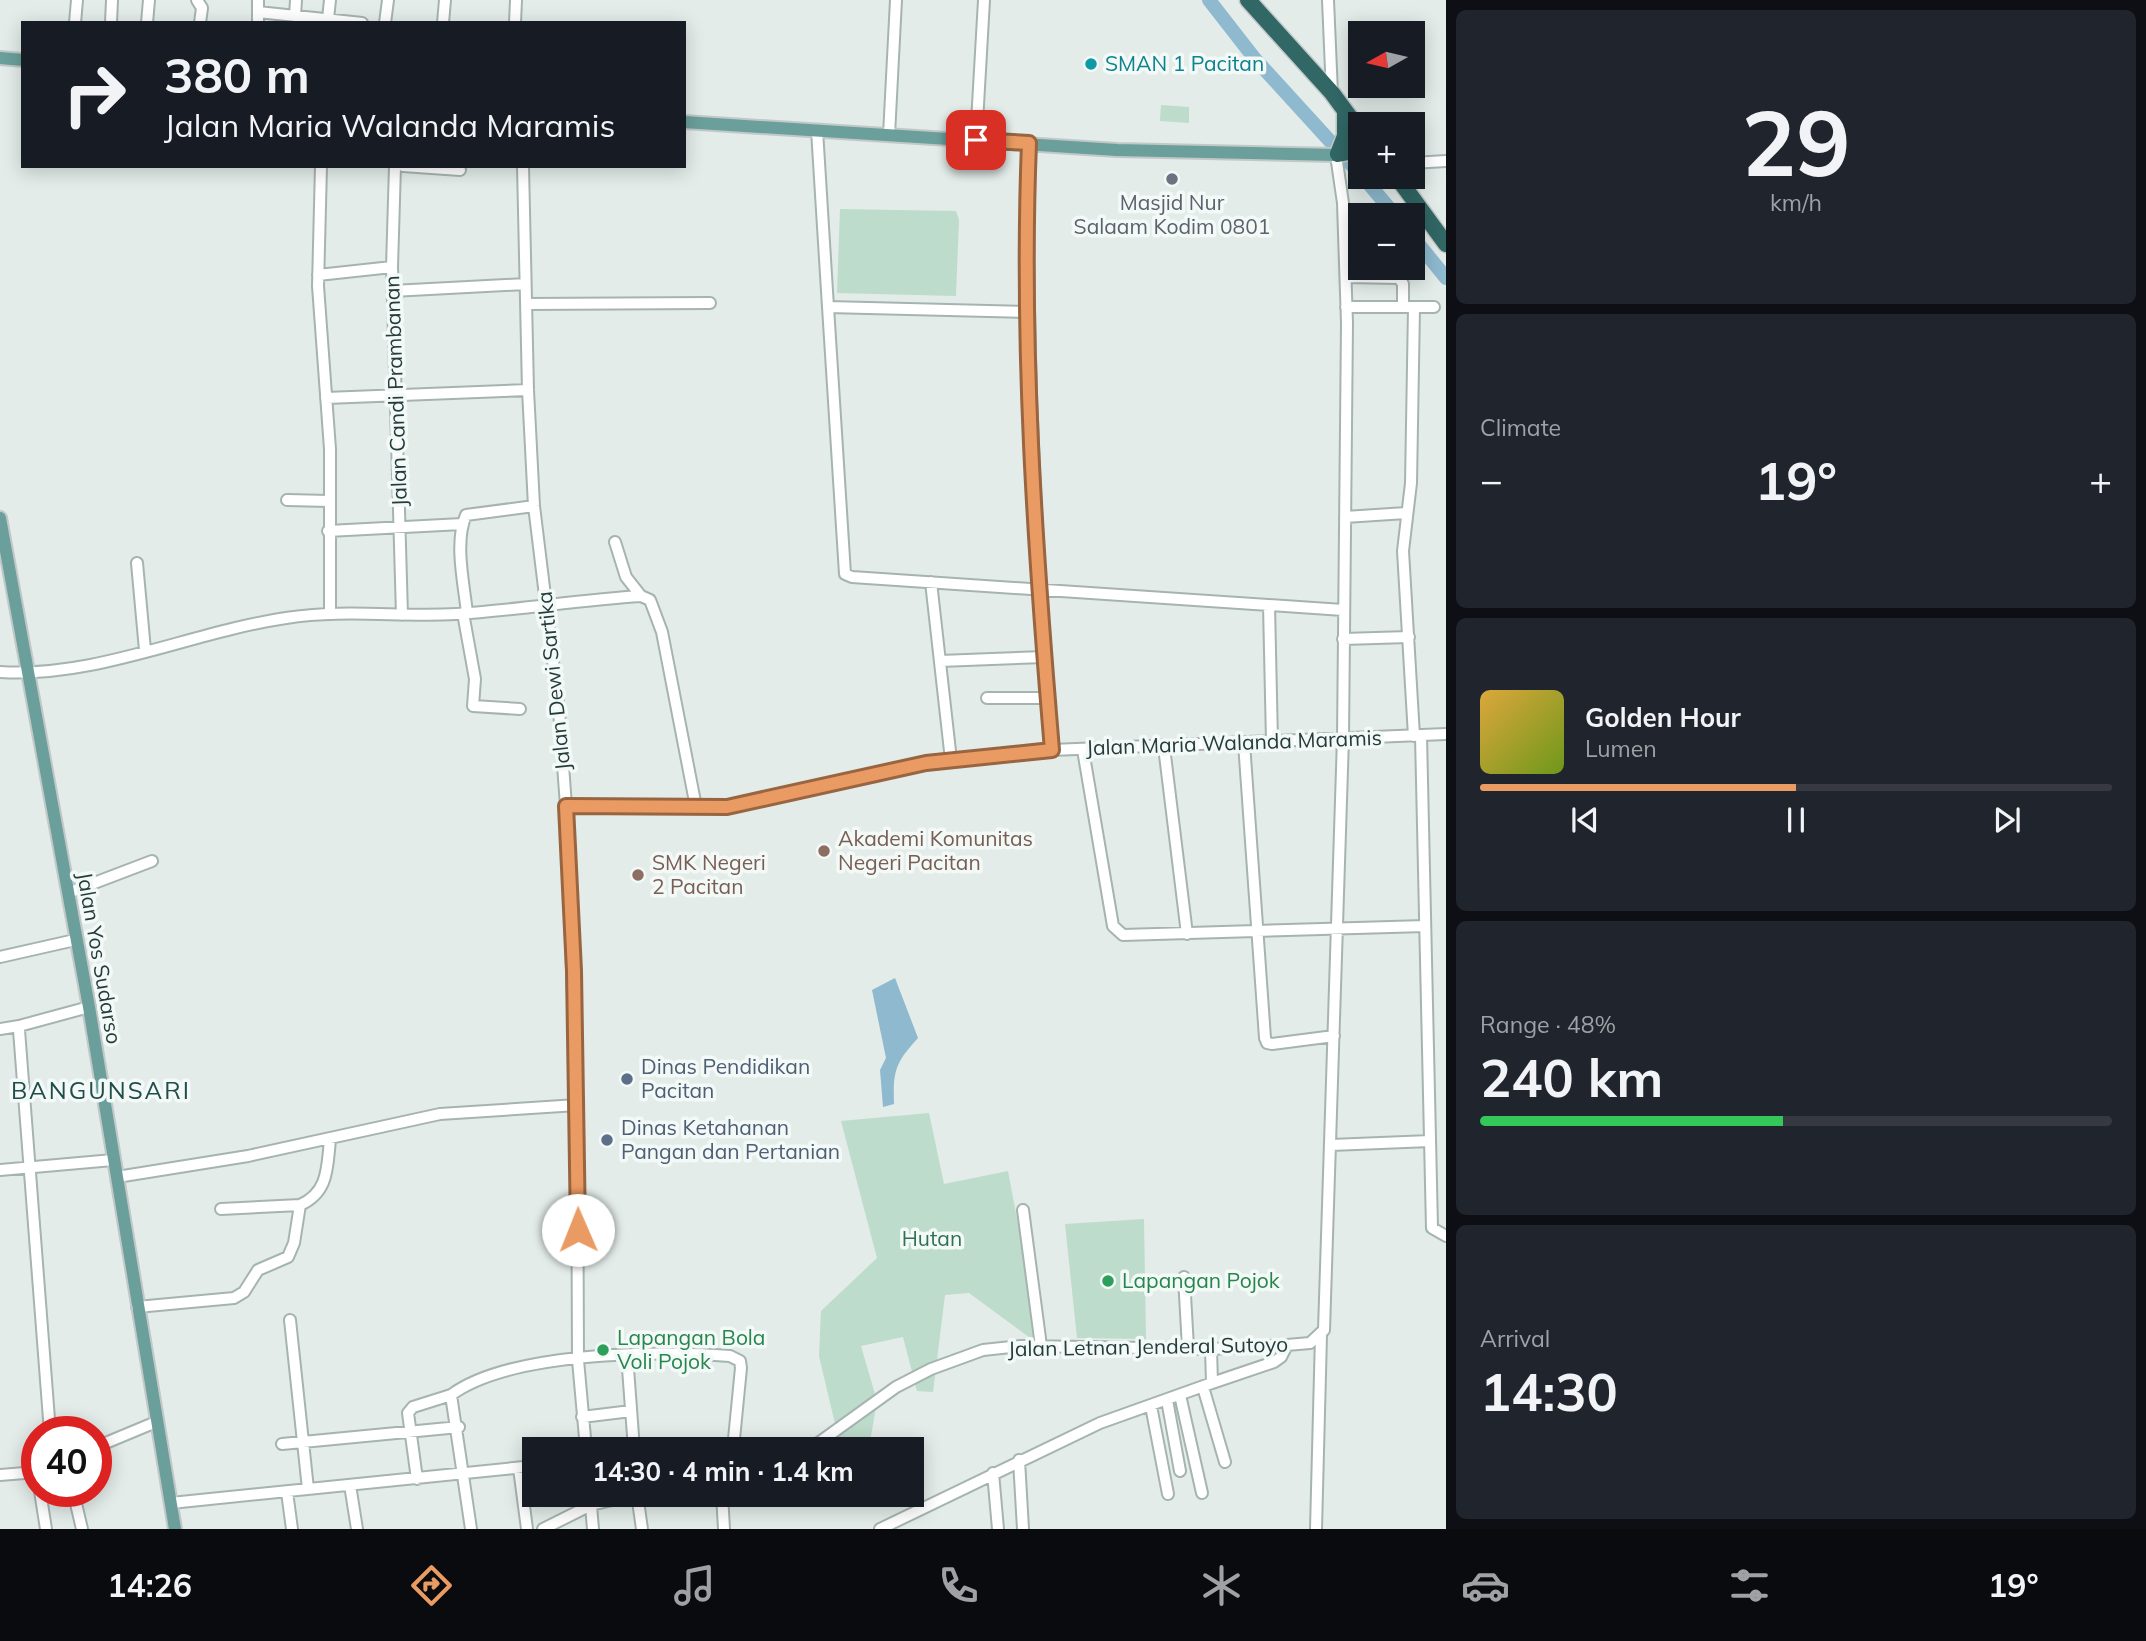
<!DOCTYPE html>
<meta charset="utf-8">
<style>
:root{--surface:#171b24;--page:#20242c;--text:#f1f3f6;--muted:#9ea1a6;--line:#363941;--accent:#ea9b63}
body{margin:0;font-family:Mulish,sans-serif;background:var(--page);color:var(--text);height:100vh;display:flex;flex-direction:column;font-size:26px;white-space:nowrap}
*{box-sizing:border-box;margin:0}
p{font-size:23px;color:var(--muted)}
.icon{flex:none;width:38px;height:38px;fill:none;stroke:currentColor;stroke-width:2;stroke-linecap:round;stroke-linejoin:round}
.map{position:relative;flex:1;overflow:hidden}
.drawer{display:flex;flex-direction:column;gap:10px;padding:10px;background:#0d0f14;width:700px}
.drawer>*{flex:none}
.guide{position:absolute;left:21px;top:21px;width:665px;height:147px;border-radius:0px;box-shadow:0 4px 18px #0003;background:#171b24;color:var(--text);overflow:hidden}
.needle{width:46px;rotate:262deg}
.tools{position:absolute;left:1348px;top:21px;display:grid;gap:14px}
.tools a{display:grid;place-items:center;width:77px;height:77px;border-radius:0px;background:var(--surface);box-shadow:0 4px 18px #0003;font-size:35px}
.speed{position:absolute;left:21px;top:1416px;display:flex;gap:14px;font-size:35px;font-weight:700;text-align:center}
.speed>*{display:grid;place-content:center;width:91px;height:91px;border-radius:50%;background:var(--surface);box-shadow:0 4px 18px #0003;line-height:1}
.speed .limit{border:10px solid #d22;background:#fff;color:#111}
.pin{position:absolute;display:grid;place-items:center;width:60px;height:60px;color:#fff;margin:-30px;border-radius:14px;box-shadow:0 4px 10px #0006}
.me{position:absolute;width:77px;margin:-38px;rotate:359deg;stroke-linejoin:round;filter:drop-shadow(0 0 5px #0008)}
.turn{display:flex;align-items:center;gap:24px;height:147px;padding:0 28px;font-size:32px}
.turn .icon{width:91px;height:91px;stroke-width:2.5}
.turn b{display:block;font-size:49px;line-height:60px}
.big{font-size:52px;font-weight:700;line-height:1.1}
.drawer .widget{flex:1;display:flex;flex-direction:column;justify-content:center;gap:10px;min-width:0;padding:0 24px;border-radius:10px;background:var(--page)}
.drawer .dial{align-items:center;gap:0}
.dial b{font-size:91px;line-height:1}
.song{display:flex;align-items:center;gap:21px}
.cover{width:84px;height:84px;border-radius:10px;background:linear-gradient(135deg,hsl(40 70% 55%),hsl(80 70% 35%))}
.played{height:7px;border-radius:4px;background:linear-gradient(90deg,var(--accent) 50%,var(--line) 50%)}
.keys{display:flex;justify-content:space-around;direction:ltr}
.heat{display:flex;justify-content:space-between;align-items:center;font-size:38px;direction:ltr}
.charge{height:10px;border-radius:5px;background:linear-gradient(90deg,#34c759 48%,var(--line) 0)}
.trip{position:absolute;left:522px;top:1437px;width:402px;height:70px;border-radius:0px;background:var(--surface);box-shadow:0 4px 18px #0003;font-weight:700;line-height:70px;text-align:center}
.tab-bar{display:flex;height:112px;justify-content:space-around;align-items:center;background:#090b0e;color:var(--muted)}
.tab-bar .icon{width:49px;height:49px}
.tab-bar .on{color:var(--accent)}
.tab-bar b{font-size:32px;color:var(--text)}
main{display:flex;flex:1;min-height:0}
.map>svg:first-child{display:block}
.green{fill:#bddccb}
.water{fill:#8eb9ce}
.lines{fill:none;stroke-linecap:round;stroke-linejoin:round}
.river{stroke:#8eb9ce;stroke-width:14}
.minor-casing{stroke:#a6b4b1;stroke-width:14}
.major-casing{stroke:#c2c8c8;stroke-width:16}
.highway-casing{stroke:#c2c8c8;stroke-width:19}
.minor{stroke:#fff;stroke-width:10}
.major{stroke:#6a9f9b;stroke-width:12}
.highway{stroke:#316765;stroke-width:16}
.route-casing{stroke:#986540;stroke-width:18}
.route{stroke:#ea9b63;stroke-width:12}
.culture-dot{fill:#0f9aa8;stroke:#f3f9f7;stroke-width:2.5}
.worship-dot{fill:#6b7280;stroke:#f3f9f7;stroke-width:2.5}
.education-dot{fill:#8d6e63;stroke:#f3f9f7;stroke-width:2.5}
.service-dot{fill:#5c6f8a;stroke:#f3f9f7;stroke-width:2.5}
.leisure-dot{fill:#2e9e5b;stroke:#f3f9f7;stroke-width:2.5}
.labels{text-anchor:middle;stroke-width:7;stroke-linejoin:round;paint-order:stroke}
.culture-label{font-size:21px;fill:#0d838f;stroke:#f3f9f7;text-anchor:start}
.worship-label{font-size:21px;fill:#5b616d;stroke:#f3f9f7}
.street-label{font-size:21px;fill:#243c3a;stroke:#f3f9f7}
.education-label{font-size:21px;fill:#785e54;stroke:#f3f9f7;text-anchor:start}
.service-label{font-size:21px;fill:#4e5e75;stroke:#f3f9f7;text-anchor:start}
.park-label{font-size:21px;fill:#307154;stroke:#f3f9f7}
.leisure-label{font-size:21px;fill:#27864d;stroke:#f3f9f7;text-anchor:start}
.quarter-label{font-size:24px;letter-spacing:2px;fill:#204d4a;stroke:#f3f9f7}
</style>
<main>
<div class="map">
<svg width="1446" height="1529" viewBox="0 0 1446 1529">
<rect width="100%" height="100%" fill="#e3ece9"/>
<path class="green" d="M1161,105L1189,107V123L1160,121Z
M840,209L956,211L959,220L956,296L837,293Z
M929,1113L944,1184L1008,1171L1041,1346L969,1293L945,1295L933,1392L917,1391L903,1337L861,1346L877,1401L869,1448L841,1449L819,1356L821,1311L877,1258L841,1121Z
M1144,1219L1146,1339L1077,1338L1065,1224Z"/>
<path class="water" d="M895,978L918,1038C895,1063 893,1071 894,1104L883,1107L880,1070L886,1058L872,990Z"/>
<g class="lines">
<path class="river" d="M1209,0L1255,59L1360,174
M1363,177L1395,215
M1412,236L1446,278"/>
<g class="minor-casing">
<path id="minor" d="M197,0L202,8L200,23
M1328,0L1332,93
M258,12L362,23
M295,16L296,0
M328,19L330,0
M75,23L77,0
M111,23L112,0
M147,23L149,0
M258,23V0
M385,23L388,0
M443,23L445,0
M515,23L516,0
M817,130L828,307L1028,312
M889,135L896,0
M976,140L984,0
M1029,143C1025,346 1036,547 1052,750
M1412,163L1446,161
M321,166L318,286L330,449V614
M395,166L392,267L402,615
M403,166L460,170
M523,166L528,390L534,506L559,710L566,806L577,1105L578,1360L586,1449
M318,275L392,267
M1346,277L1399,278L1403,284V307
M392,291L525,284
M526,304L710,303
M828,307L845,574L852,577L1343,610
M1346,307H1434
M326,398L528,390
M287,500L329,501
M1345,517L1406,513
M328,531L462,524
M615,542L626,577L641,596
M137,563L145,650
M931,582L951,760
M1269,605L1272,742
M463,613L475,679L473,706L520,709
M467,613C464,584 454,542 466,515L534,506
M1343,639L1409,637
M940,661L1044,657
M0,672C97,678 191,632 286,618C342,609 400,617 456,614C518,610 579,600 641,596L650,600L662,632L696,807
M987,698H1048
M1414,736L1403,551L1411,483L1414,307
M1421,736L1432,1228L1446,1236
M1244,743L1265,1038L1267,1043L1272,1044L1334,1036
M1164,747L1187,934
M1083,750L1113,926L1123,935L1425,926
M566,806L727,807L926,763L1052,750L1446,734
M68,893L152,861
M0,957L75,940
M19,1026L89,1007
M0,1029L19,1026V1030L50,1432
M1331,1145L1430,1141
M0,1170L113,1160
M117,1177L248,1156L440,1114L577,1105
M221,1209L300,1205
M1023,1210L1041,1346
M1184,1277L1188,1348
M137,1307L234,1298L244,1292L258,1270L288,1257L294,1243L300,1205C329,1192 327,1167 330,1140
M290,1320L308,1489
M627,1355L634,1449
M1212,1383L1274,1362L1281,1357L1287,1345
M1203,1387L1225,1462
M451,1395C509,1352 659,1350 730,1356L740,1361L741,1368L733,1449
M1180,1395L1202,1493
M1167,1400L1180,1471
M1151,1406L1168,1494
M582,1417L631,1411
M282,1444L459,1427
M96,1447L156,1422
M810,1449L896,1387L931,1369L983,1350L1021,1346L1211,1349L1287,1345L1310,1343L1324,1330L1343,738L1347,323L1343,203L1336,155
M1019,1460L1023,1529
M519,1468L527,1529
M993,1473L998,1529
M0,1475L37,1472
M417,1479L408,1413L413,1407L451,1395L471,1529
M350,1485L357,1529
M40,1491L46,1529
M73,1491L82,1529
M287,1492L292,1529
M590,1494L593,1529
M637,1494L642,1529
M722,1494L724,1529
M171,1503L534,1466
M543,1529L591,1505L638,1494
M880,1529L1100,1423L1212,1383L1211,1349
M1316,1529L1321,1335"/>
</g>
<g class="major-casing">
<path id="major" d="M0,58L23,60
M684,122L1117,150L1251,153L1336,155L1360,138
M0,518L89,1007L175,1529"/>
</g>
<g class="highway-casing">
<path id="highway" d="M1248,0L1332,93L1360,131
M1338,154L1345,136V111
M1338,154L1360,150
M1397,177L1446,244"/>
</g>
<use href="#minor" class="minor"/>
<use href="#major" class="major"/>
<use href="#highway" class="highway"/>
</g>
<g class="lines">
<g class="route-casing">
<path id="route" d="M578,1230L574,971L566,806L727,807L926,763L1052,750C1035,548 1021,345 1029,143L976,140"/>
</g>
<use href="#route" class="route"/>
</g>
<circle class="culture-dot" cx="1091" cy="64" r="7"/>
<circle class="worship-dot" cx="1172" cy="179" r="7"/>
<g class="education-dot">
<circle cx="824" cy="851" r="7"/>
<circle cx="638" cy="875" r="7"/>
</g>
<g class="service-dot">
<circle cx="627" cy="1079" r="7"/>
<circle cx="607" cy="1140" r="7"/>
</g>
<g class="leisure-dot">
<circle cx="1108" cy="1281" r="7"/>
<circle cx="603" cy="1350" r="7"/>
</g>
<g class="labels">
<g class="culture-label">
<text x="1105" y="71">SMAN 1 Pacitan</text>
</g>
<g class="worship-label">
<text x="1172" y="210">Masjid Nur<tspan x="1172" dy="24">Salaam Kodim 0801</tspan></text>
</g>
<g class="street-label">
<text transform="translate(396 391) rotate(-92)" y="7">Jalan Candi Prambanan</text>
<text transform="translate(554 681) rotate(-96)" y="7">Jalan Dewi Sartika</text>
<text transform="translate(1234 743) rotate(-2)" y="7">Jalan Maria Walanda Maramis</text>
<text transform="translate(99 958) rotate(80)" y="7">Jalan Yos Sudarso</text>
<text transform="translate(1148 1347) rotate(-1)" y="7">Jalan Letnan Jenderal Sutoyo</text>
</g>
<g class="education-label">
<text x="838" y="846">Akademi Komunitas<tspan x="838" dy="24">Negeri Pacitan</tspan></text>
<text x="652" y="870">SMK Negeri<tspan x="652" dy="24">2 Pacitan</tspan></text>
</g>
<g class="service-label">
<text x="641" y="1074">Dinas Pendidikan<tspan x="641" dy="24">Pacitan</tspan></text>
<text x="621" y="1135">Dinas Ketahanan<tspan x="621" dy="24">Pangan dan Pertanian</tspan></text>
</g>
<g class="park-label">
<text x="932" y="1246">Hutan</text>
</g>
<g class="leisure-label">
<text x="1122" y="1288">Lapangan Pojok</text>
<text x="617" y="1345">Lapangan Bola<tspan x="617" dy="24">Voli Pojok</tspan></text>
</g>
<g class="quarter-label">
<text x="101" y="1099">BANGUNSARI</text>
</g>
</g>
</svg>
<div class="tools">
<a><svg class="needle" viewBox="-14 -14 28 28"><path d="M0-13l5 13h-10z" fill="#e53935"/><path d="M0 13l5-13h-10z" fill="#9ea1a6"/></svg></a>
<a>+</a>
<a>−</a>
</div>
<div class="speed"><div class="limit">40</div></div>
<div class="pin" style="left:976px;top:140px;background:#d93025"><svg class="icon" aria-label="arrive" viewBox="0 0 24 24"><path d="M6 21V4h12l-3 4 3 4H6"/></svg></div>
<svg class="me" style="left:578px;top:1230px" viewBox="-20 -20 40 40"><circle r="19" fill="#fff"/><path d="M0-13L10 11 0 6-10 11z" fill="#ea9b63"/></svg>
<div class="trip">14:30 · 4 min · 1.4 km</div>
<div class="guide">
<div class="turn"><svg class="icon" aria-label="right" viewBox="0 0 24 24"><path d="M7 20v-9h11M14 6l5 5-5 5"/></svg><div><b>380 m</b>Jalan Maria Walanda Maramis</div></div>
</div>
</div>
<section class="drawer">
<div class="widget dial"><b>29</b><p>km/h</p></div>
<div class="widget"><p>Climate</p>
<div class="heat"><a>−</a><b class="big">19°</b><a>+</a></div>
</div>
<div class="widget">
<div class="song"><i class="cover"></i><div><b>Golden Hour</b><p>Lumen</p></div></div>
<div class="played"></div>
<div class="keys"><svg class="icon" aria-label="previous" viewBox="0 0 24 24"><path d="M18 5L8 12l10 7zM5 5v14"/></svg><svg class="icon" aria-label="pause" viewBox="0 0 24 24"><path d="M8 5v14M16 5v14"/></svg><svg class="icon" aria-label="next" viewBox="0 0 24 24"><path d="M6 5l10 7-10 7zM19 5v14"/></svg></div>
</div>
<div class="widget"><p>Range · 48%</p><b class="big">240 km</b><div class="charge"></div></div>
<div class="widget"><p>Arrival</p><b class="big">14:30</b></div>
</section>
</main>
<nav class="tab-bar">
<b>14:26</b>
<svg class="icon on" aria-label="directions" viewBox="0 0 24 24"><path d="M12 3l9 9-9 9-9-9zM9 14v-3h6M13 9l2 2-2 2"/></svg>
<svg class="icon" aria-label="music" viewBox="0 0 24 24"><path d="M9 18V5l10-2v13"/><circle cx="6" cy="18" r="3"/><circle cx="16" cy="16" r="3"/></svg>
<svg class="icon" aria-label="phone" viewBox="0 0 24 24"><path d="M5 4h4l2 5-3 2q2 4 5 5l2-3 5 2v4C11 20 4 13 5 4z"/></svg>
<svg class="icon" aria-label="climate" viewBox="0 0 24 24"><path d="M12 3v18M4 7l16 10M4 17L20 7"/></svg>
<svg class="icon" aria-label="car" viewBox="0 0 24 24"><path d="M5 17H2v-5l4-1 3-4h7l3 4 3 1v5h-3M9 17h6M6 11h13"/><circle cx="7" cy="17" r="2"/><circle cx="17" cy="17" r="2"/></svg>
<svg class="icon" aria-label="filters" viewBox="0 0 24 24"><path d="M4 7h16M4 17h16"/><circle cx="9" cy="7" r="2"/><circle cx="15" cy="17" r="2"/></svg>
<b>19°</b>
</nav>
